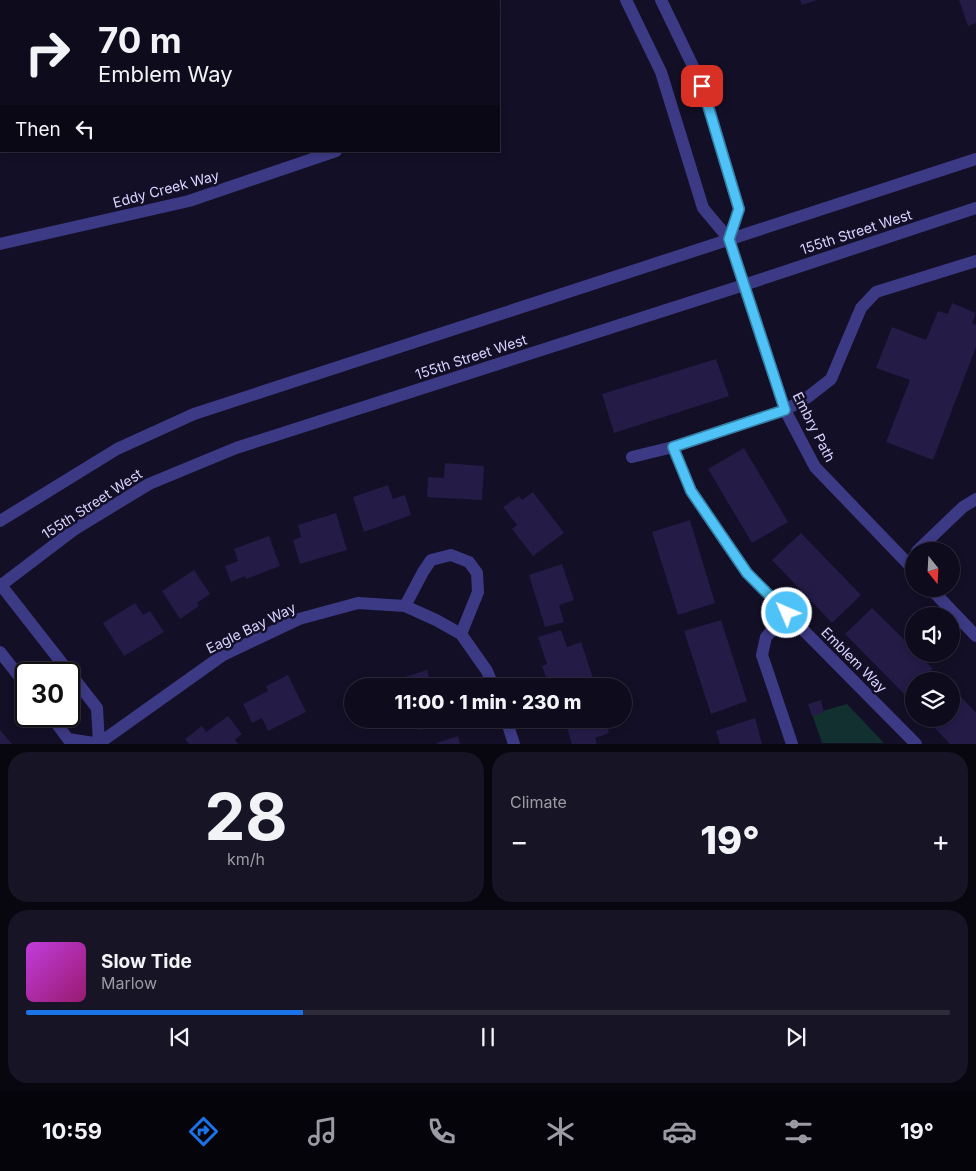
<!DOCTYPE html>
<meta charset="utf-8">
<style>
:root{--surface:#0e0b1c;--page:#171425;--text:#f1f3f6;--muted:#9b9ba3;--line:#2e2b3b;--accent:#1a73e8}
body{margin:0;font-family:Inter,sans-serif;background:var(--page);color:var(--text);height:100vh;display:flex;flex-direction:column;font-size:19px;white-space:nowrap}
*{box-sizing:border-box;margin:0}
p{font-size:16px;color:var(--muted)}
.icon{flex:none;width:28px;height:28px;fill:none;stroke:currentColor;stroke-width:2;stroke-linecap:round;stroke-linejoin:round}
.map{position:relative;height:744px;overflow:hidden}
.side{display:flex;flex-direction:column;gap:8px;padding:8px;background:#08060f;flex:1}
.side>*{flex:none}
.guide{position:absolute;left:0px;top:0px;width:500px;height:152px;box-shadow:0 2px 8px #0003,0 0 0 1px var(--line);background:#0e0b1c;color:var(--text);overflow:hidden}
.needle{width:32px;rotate:162deg}
.fabs{position:absolute;left:905px;top:542px;display:grid;gap:10px}
.fabs a{display:grid;place-items:center;width:55px;height:55px;border-radius:50%;background:var(--surface);box-shadow:0 2px 8px #0003,0 0 0 1px var(--line);font-size:25px}
.speed{position:absolute;left:15px;top:662px;display:flex;gap:10px;font-size:25px;font-weight:700;text-align:center}
.speed>*{display:grid;place-content:center;width:65px;height:65px;border-radius:50%;background:var(--surface);box-shadow:0 2px 8px #0003,0 0 0 1px var(--line);line-height:1}
.speed .limit{border:2px solid #111;border-radius:8px;background:#fff;color:#111}
.pin{position:absolute;display:grid;place-items:center;width:42px;height:42px;color:#fff;margin:-21px;border-radius:10px;box-shadow:0 2px 8px #0006}
.me{position:absolute;width:55px;margin:-28px;rotate:315deg;stroke-linejoin:round;filter:drop-shadow(0 0 4px #0008)}
.turn{display:flex;align-items:center;gap:18px;height:105px;padding:0 15px;font-size:22px}
.turn .icon{width:65px;height:65px;stroke-width:2.5}
.turn b{display:block;font-size:35px;line-height:42px}
.then{display:flex;align-items:center;height:48px;padding:0 15px;background:#0003;gap:10px;font-size:19px}
.big{font-size:38px;font-weight:800;line-height:1.1}
.side .widget{flex:1;display:flex;flex-direction:column;justify-content:center;gap:8px;min-width:0;padding:0 18px;border-radius:20px;background:var(--page)}
.side .dial{align-items:center;gap:0}
.dial b{font-size:65px;line-height:1}
.song{display:flex;align-items:center;gap:15px}
.cover{width:60px;height:60px;border-radius:8px;background:linear-gradient(135deg,hsl(290 70% 55%),hsl(320 70% 35%))}
.played{height:5px;border-radius:2px;background:linear-gradient(90deg,var(--accent) 30%,var(--line) 30%)}
.keys{display:flex;justify-content:space-around;direction:ltr}
.heat{display:flex;justify-content:space-between;align-items:center;font-size:28px;direction:ltr}
.side .tiles{flex:1;display:grid;gap:8px;grid-template-columns:1fr 1fr}
.widget:last-child{grid-column:span 2}
.trip{position:absolute;left:344px;top:678px;width:288px;height:50px;border-radius:25px;background:var(--surface);box-shadow:0 2px 8px #0003,0 0 0 1px var(--line);font-weight:800;line-height:50px;text-align:center}
.tab-bar{display:flex;height:80px;justify-content:space-around;align-items:center;background:#06040b;color:var(--muted)}
.tab-bar .icon{width:35px;height:35px}
.tab-bar .selected{color:var(--accent)}
.tab-bar b{font-size:22px;color:var(--text)}
.map>svg:first-child{display:block}
.green{fill:#12302f}
.building{fill:#241b47}
.lines{fill:none;stroke-linecap:round;stroke-linejoin:round}
.minor{stroke:#3d3a85;stroke-width:12}
.route-casing{stroke:#337fa1;stroke-width:12}
.route{stroke:#4fc3f7;stroke-width:9}
.labels{text-anchor:middle;stroke-width:5;stroke-linejoin:round;paint-order:stroke}
.street-label{font-size:14px;fill:#d9d4ff;stroke:#130f26}
</style>
<div class="map">
<svg width="976" height="744" viewBox="0 0 976 744">
<rect width="100%" height="100%" fill="#130f26"/>
<path class="green" d="M847,704L884,743H822L812,714Z"/>
<path class="building" d="M800,0H817L802,5Z
M959,0H976V23L968,26Z
M952,303L976,313L972,323L976,325V347L933,460L886,442L910,380L876,368L892,327L926,340L938,311L948,314Z
M716,359L729,396L614,433L602,394Z
M744,448L788,522L752,543L708,469Z
M445,463L484,466L482,500L427,497L428,477L444,478Z
M388,485L393,499L405,495L411,515L364,532L353,497Z
M533,492L564,533L533,556L512,529L517,525L503,507L519,496L522,500Z
M336,513L347,550L300,564L293,540L301,537L298,525Z
M690,520L715,603L678,615L652,532Z
M801,533L861,595L832,623L772,560Z
M269,536L280,566L246,579L245,576L231,582L225,566L238,561L234,549Z
M562,564L574,600L559,605L564,622L545,627L529,575Z
M194,570L210,594L197,603L199,606L180,619L162,591Z
M135,603L143,615L150,611L164,632L124,656L103,623Z
M872,608L914,649V654H918L933,669L920,681H914V688L906,696L845,634Z
M721,620L747,701L711,714L684,631Z
M561,630L567,647L581,642L594,681L578,686H549L542,666L547,664L538,637Z
M427,670L432,686H384L383,684Z
M288,675L306,712L268,731L262,718L252,723L243,704L268,691L266,686Z
M951,686L976,713V744H950L926,719H951Z
M821,700L824,712L812,716L808,704Z
M228,716L242,734L235,740L238,744H189L185,739L202,726L206,732Z
M755,718L762,744H720L716,731Z
M394,719H437L438,724L418,730L415,722L397,728Z
M564,719H605L609,733L595,738L597,744H572Z
M0,730L12,744H0Z
M458,736L460,744H437V743Z"/>
<g class="lines">
<path class="minor" d="M415,0L416,1
M626,0L661,72L703,208L729,239L785,410L815,467L914,570
M661,0L702,85L739,209L729,239
M0,244L189,201L336,151
M632,457L673,447
M0,521L117,449L194,414L976,159
M917,551L963,507L976,499
M0,584L97,708L99,743
M0,586L75,529L149,484L236,448L744,285L976,208
M931,589L976,636
M405,606L423,572L431,560L451,555L469,562L477,573L478,592L461,634
M787,613L766,637L762,655L792,744
M0,652L26,685
M51,716L68,739L100,744
M506,719L514,744
M98,744L223,655L299,619L358,603L405,606L436,620L461,634L487,671L493,686
M916,744L747,573L691,491L673,447L785,410L808,397L831,379L861,308L876,292L976,261"/>
</g>
<g class="lines">
<g class="route-casing">
<path id="route" d="M702,86L739,209L729,239L785,410L673,447L691,491L702,507L747,573L787,613"/>
</g>
<use href="#route" class="route"/>
</g>
<g class="labels">
<g class="street-label">
<text transform="translate(166 189) rotate(-15)" y="5">Eddy Creek Way</text>
<text transform="translate(856 232) rotate(-18)" y="5">155th Street West</text>
<text transform="translate(471 357) rotate(-18)" y="5">155th Street West</text>
<text transform="translate(814 427) rotate(63)" y="5">Embry Path</text>
<text transform="translate(92 504) rotate(-33)" y="5">155th Street West</text>
<text transform="translate(251 628) rotate(-26)" y="5">Eagle Bay Way</text>
<text transform="translate(854 660) rotate(45)" y="5">Emblem Way</text>
</g>
</g>
</svg>
<div class="fabs">
<a><svg class="needle" viewBox="-14 -14 28 28"><path d="M0-13l5 13h-10z" fill="#e53935"/><path d="M0 13l5-13h-10z" fill="#9b9ba3"/></svg></a>
<a><svg class="icon" aria-label="sound" viewBox="0 0 24 24"><path d="M4 9h4l5-4v14l-5-4H4zM17 9q2 3 0 6"/></svg></a>
<a><svg class="icon" aria-label="layers" viewBox="0 0 24 24"><path d="M12 4l9 5-9 5-9-5zM3 14l9 5 9-5"/></svg></a>
</div>
<div class="speed"><div class="limit">30</div></div>
<div class="pin" style="left:702px;top:86px;background:#d93025"><svg class="icon" aria-label="arrive" viewBox="0 0 24 24"><path d="M6 21V4h12l-3 4 3 4H6"/></svg></div>
<svg class="me" style="left:787px;top:613px" viewBox="-20 -20 40 40"><circle r="17" fill="#4fc3f7" stroke="#fff" stroke-width="3"/><path d="M0-11L8 9 0 5-8 9z" fill="#fff"/></svg>
<div class="trip">11:00 · 1 min · 230 m</div>
<div class="guide">
<div class="turn"><svg class="icon" aria-label="right" viewBox="0 0 24 24"><path d="M7 20v-9h11M14 6l5 5-5 5"/></svg><div><b>70 m</b>Emblem Way</div></div>
<div class="then">Then<svg class="icon" aria-label="left" viewBox="0 0 24 24"><path d="M17 20v-9H6M10 6l-5 5 5 5"/></svg></div>
</div>
</div>
<section class="side">
<div class="tiles">
<div class="widget dial"><b>28</b><p>km/h</p></div>
<div class="widget"><p>Climate</p>
<div class="heat"><a>−</a><b class="big">19°</b><a>+</a></div>
</div>
<div class="widget">
<div class="song"><i class="cover"></i><div><b>Slow Tide</b><p>Marlow</p></div></div>
<div class="played"></div>
<div class="keys"><svg class="icon" aria-label="previous" viewBox="0 0 24 24"><path d="M18 5L8 12l10 7zM5 5v14"/></svg><svg class="icon" aria-label="pause" viewBox="0 0 24 24"><path d="M8 5v14M16 5v14"/></svg><svg class="icon" aria-label="next" viewBox="0 0 24 24"><path d="M6 5l10 7-10 7zM19 5v14"/></svg></div>
</div>
</div>
</section>
<nav class="tab-bar">
<b>10:59</b>
<svg class="icon selected" aria-label="directions" viewBox="0 0 24 24"><path d="M12 3l9 9-9 9-9-9zM9 14v-3h6M13 9l2 2-2 2"/></svg>
<svg class="icon" aria-label="music" viewBox="0 0 24 24"><path d="M9 18V5l10-2v13"/><circle cx="6" cy="18" r="3"/><circle cx="16" cy="16" r="3"/></svg>
<svg class="icon" aria-label="phone" viewBox="0 0 24 24"><path d="M5 4h4l2 5-3 2q2 4 5 5l2-3 5 2v4C11 20 4 13 5 4z"/></svg>
<svg class="icon" aria-label="climate" viewBox="0 0 24 24"><path d="M12 3v18M4 7l16 10M4 17L20 7"/></svg>
<svg class="icon" aria-label="car" viewBox="0 0 24 24"><path d="M5 17H2v-5l4-1 3-4h7l3 4 3 1v5h-3M9 17h6M6 11h13"/><circle cx="7" cy="17" r="2"/><circle cx="17" cy="17" r="2"/></svg>
<svg class="icon" aria-label="filters" viewBox="0 0 24 24"><path d="M4 7h16M4 17h16"/><circle cx="9" cy="7" r="2"/><circle cx="15" cy="17" r="2"/></svg>
<b>19°</b>
</nav>
